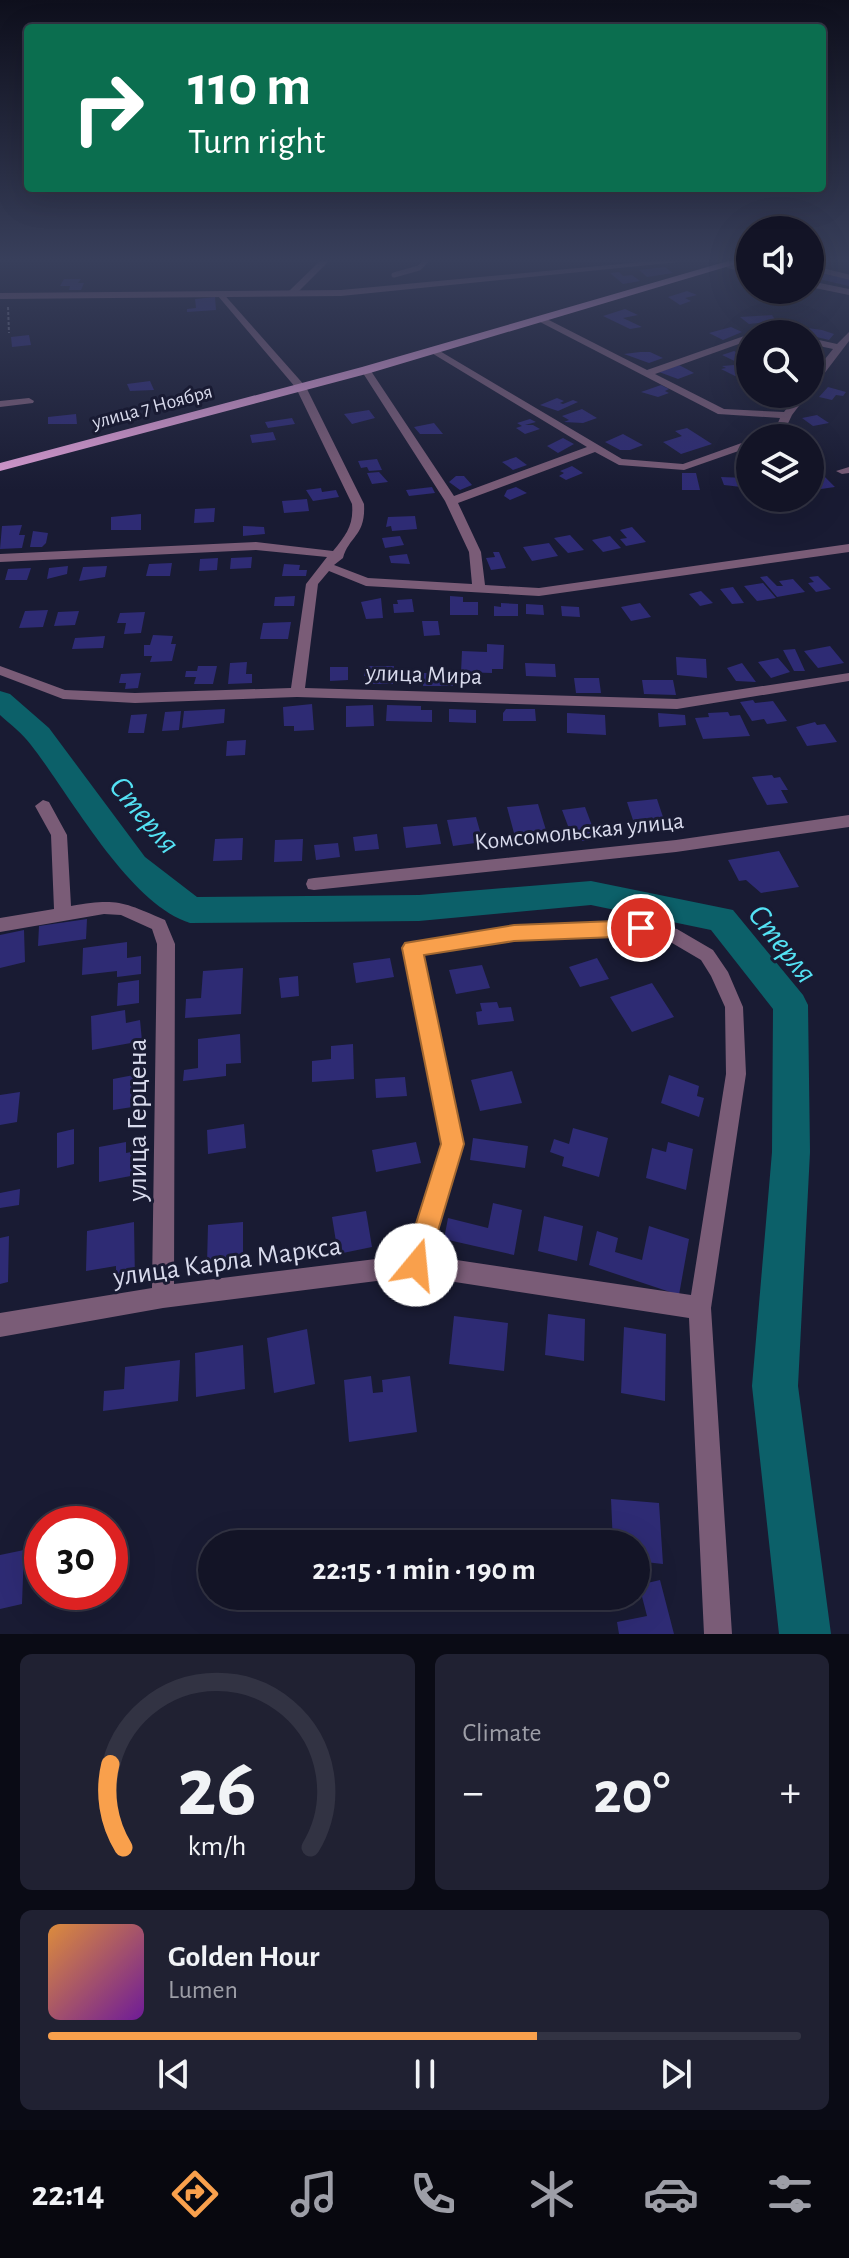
<!DOCTYPE html>
<meta charset="utf-8">
<style>
:root{--surface:#131426;--page:#202132;--text:#f1f3f6;--muted:#9d9ea7;--line:#323343;--accent:#f9a04c}
body{margin:0;font-family:"Alegreya Sans",sans-serif;background:var(--page);color:var(--text);height:100vh;display:flex;flex-direction:column;font-size:30px;white-space:nowrap}
*{box-sizing:border-box;margin:0}
p{font-size:26px;color:var(--muted)}
.icon{flex:none;width:44px;height:44px;fill:none;stroke:currentColor;stroke-width:2;stroke-linecap:round;stroke-linejoin:round}
.map{position:relative;height:1634px;overflow:hidden}
.drawer{display:flex;flex-direction:column;gap:20px;padding:20px;background:#0a0b15;flex:1}
.drawer>*{flex:none}
.banner{position:absolute;left:24px;top:24px;width:802px;height:168px;border-radius:8px;box-shadow:0 8px 32px #0002,0 0 0 2px var(--line);background:#0b6e4f;color:#fff;overflow:hidden}
.tools{position:absolute;left:736px;top:216px;display:grid;gap:16px}
.tools a{display:grid;place-items:center;width:88px;height:88px;border-radius:50%;background:var(--surface);box-shadow:0 8px 32px #0002,0 0 0 2px var(--line);font-size:40px}
.speed{position:absolute;left:24px;top:1506px;display:flex;gap:16px;font-size:40px;font-weight:700;text-align:center}
.speed>*{display:grid;place-content:center;width:104px;height:104px;border-radius:50%;background:var(--surface);box-shadow:0 8px 32px #0002,0 0 0 2px var(--line);line-height:1}
.speed .limit{border:12px solid #d22;background:#fff;color:#111}
.pin{position:absolute;display:grid;place-items:center;width:68px;height:68px;color:#fff;margin:-34px;border:4px solid #fff;border-radius:50%;box-shadow:0 2px 8px #0007}
.me{position:absolute;width:88px;margin:-44px;rotate:17deg;stroke-linejoin:round;filter:drop-shadow(0 0 6px #0008)}
.turn{display:flex;align-items:center;gap:28px;height:168px;padding:0 32px;font-size:36px}
.turn .icon{width:104px;height:104px;stroke-width:2.5}
.turn b{display:block;font-size:56px;line-height:68px}
.big{font-size:60px;font-weight:600;line-height:1.1}
.drawer .tile{flex:1;display:flex;flex-direction:column;justify-content:center;gap:12px;min-width:0;padding:0 28px;border-radius:12px;background:var(--page)}
.drawer .dial{align-items:center;gap:0}
.dial svg{height:208px;overflow:visible;fill:none;stroke:var(--line);stroke-width:7;stroke-linecap:round;text-anchor:middle}
.dial text{fill:var(--text);stroke:none}
.song{display:flex;align-items:center;gap:24px}
.cover{width:96px;height:96px;border-radius:12px;background:linear-gradient(135deg,hsl(30 70% 55%),hsl(280 70% 35%))}
.played{height:8px;border-radius:4px;background:linear-gradient(90deg,var(--accent) 65%,var(--line) 65%)}
.keys{display:flex;justify-content:space-around;direction:ltr}
.heat{display:flex;justify-content:space-between;align-items:center;font-size:44px;direction:ltr}
.drawer .tiles{flex:1;display:grid;gap:20px;grid-template-columns:1fr 1fr}
.tile:last-child{grid-column:span 2}
.trip{position:absolute;left:198px;top:1530px;width:452px;height:80px;border-radius:40px;background:var(--surface);box-shadow:0 8px 32px #0002,0 0 0 2px var(--line);font-weight:600;line-height:80px;text-align:center}
.tabs{display:flex;height:128px;justify-content:space-around;align-items:center;background:#08080f;color:var(--muted)}
.tabs .icon{width:56px;height:56px}
.tabs .active{color:var(--accent)}
.tabs b{font-size:36px;color:var(--text)}
.map>svg:first-child{display:block}
.lines{fill:none;stroke-linecap:round;stroke-linejoin:round}
.river{fill:#0c6069;fill-rule:evenodd}
.building{fill:#2e2b74}
.path{stroke:#6f7187;stroke-width:2;stroke-dasharray:3 2;stroke-linecap:butt}
.service{stroke:#7a5c77;stroke-width:5}
.minor{fill:#7a5c77;fill-rule:evenodd}
.tertiary{fill:#7a5c77;fill-rule:evenodd}
.primary{fill:#d99bd2;fill-rule:evenodd}
.route{fill:#f9a04c;stroke:#a26831;stroke-width:2}
.labels{text-anchor:middle;stroke-width:6;stroke-linejoin:round;paint-order:stroke}
.far-street-label{font-size:20px;fill:#d8daec;stroke:#191b33}
.street-label{font-size:24px;fill:#d8daec;stroke:#191b33}
.near-street-label{font-size:28px;fill:#d8daec;stroke:#191b33}
.near-water-label{font-size:32px;font-style:italic;fill:#54e2f4;stroke:#191b33}
</style>
<div class="map">
<svg width="849" height="1634" viewBox="0 0 849 1634">
<rect width="100%" height="100%" fill="#191b33"/>
<g class="lines">
<path class="river" d="M0,691L10,694L49,728L145,857L197,897L419,895L591,881L733,910L803,995L808,1005L810,1152L798,1386L831,1634H779L752,1386L772,1152L773,1009L711,930L591,905L419,921L190,923C128,903 71,796 31,745C23,734 10,724 0,715Z"/>
</g>
<path class="building" d="M665,267L673,273L647,277L639,270Z
M619,272L623,276L632,275L640,281L623,284L610,273Z
M814,272L849,279V286L810,277Z
M64,279H81L78,283H84L81,290H69L70,286H60Z
M687,291L697,295L685,298L691,301L680,305L668,297Z
M215,297L216,310L187,312V309L196,308L195,299Z
M625,309L638,315L623,318L642,327L630,329L603,316Z
M772,315L776,321L749,324L740,317Z
M793,326L822,330L834,334L829,340L792,331Z
M731,327L742,332L723,340L709,333Z
M29,335L31,345L12,347L11,337Z
M734,351L750,359V364L745,366L722,355Z
M640,352H650L663,358L649,363L624,354Z
M679,365L694,373L678,379L659,372Z
M734,365L748,372L735,376L721,369L726,368L722,366Z
M150,381L154,390L130,391L127,384Z
M661,385L669,389L665,391L669,393L658,397L641,392Z
M828,387L846,392L843,396L836,395L832,400L819,397Z
M557,398L564,401L560,403L563,404L573,400L578,402L558,411L540,405Z
M582,409L597,418L583,423L564,422L569,420L562,416Z
M369,410L375,418L352,424L344,414Z
M76,414L77,424H48V417Z
M817,415L829,423L813,426L802,418Z
M292,418L295,424L268,428L265,422Z
M530,419L536,422L525,425H533L540,429L525,434L516,428L522,426L517,423Z
M434,423L443,434H420L414,427Z
M687,428L712,444L681,454L663,442L682,436L675,431Z
M273,432L276,440L252,443L250,435Z
M623,434L643,445L630,450H620L605,442Z
M563,438L574,444L558,453L547,446Z
M516,457L527,465L513,470L502,462Z
M377,459L382,470L369,471L367,467L361,468L358,461Z
M572,466L583,473L566,480L559,476L564,473L560,471Z
M379,472L388,482L372,484L367,473Z
M682,473H696L700,490H682Z
M821,473L835,487L814,490L810,485V475Z
M456,476H464L472,485L460,490L449,482Z
M721,477L747,478L750,488L724,485Z
M432,487L435,493L409,496L406,490Z
M516,487L527,493L510,500L504,496L507,490Z
M321,488L322,492L336,490L339,497L313,501L306,490Z
M307,499L309,511L284,513L282,501Z
M215,508L214,522L194,523L195,509Z
M141,514V530H111V517Z
M415,516L417,529L392,531L391,526L386,527L388,517Z
M22,525L19,535H25L22,548L0,549L2,526Z
M243,526L264,527L265,534L243,536Z
M632,527L646,542L626,546L620,539L627,538L620,530Z
M33,531L48,533L46,543L42,547H30Z
M570,535L584,550L568,553L554,538Z
M400,536L404,545L385,548L382,538Z
M610,536L621,548L603,552L592,540Z
M549,543L558,556L532,561L523,547Z
M493,552H499L506,568L491,570L486,558L495,557Z
M407,554L410,564L391,563L389,556Z
M252,557L251,568L230,569L231,558Z
M218,558L217,570L199,571L200,559Z
M172,563L170,576H146L149,564Z
M284,564L300,565L299,570H307L306,576H282Z
M68,566L67,574L47,579L49,568Z
M107,566L105,577L79,581L83,567Z
M31,568L27,580H5L8,569Z
M767,576L777,586H783L779,581L793,579L805,592L777,597L760,577Z
M818,576L831,589L816,592L808,583L814,582L809,577Z
M763,583L776,598L757,601L744,586Z
M733,587L744,603L732,604L720,589Z
M701,591L713,603L700,606L689,594Z
M295,596L294,606H274L275,597Z
M450,596L463,597V602H478V615H450Z
M381,598L383,618L366,619L361,602Z
M412,599L414,612L394,613L393,604H398L397,600Z
M501,603L518,604V616H494V606L501,607Z
M640,603L651,617L631,621L621,607Z
M526,604L543,605L544,615L526,614Z
M561,606L579,607L580,617L562,616Z
M48,610L43,627L19,628L25,611Z
M79,611L75,625L54,626L58,612Z
M145,612L141,633L124,634L126,623H117L120,613Z
M422,621H438L440,635L424,636Z
M291,622L288,639H260L263,623Z
M153,635L173,636L171,644H176L172,661L150,662L152,656H144V645H150Z
M105,636L103,648L72,649L75,638Z
M487,644L504,645L503,669H492V673L461,672L462,651L487,652Z
M830,646L844,663L818,668L804,651Z
M795,649L805,671H794L783,650Z
M676,657L706,659L707,678L677,675Z
M778,658L790,672L771,678L758,662Z
M247,662L246,674H252V683L228,684L230,663Z
M525,663L555,664L556,677L526,676Z
M742,663L756,682L736,681L727,668Z
M198,666H217L213,684H194L196,677H185L186,671H197Z
M365,666H394L393,684H369V676H364Z
M330,667H348V680L330,681Z
M141,673L138,688L125,689L126,683H119L121,674Z
M424,673H453V686H423Z
M574,678H599L601,693H576Z
M642,680H673L676,695L644,694Z
M753,700L755,703L773,701L787,721L767,724L764,719L752,721L740,702Z
M312,704L314,730L294,731V726H284L283,707Z
M373,705L374,726L346,727V706Z
M387,705L421,706V710H432V722L386,721Z
M225,709L224,723L182,728L184,711Z
M449,709L476,710V723L449,722Z
M506,709H535L536,721H503V713Z
M181,711L179,730L162,731L165,712Z
M728,712L730,716L740,715L750,736L703,739L695,718L709,717L708,713Z
M567,713L605,715L606,735L567,733Z
M658,713L685,715L686,725L659,727Z
M147,714L144,733H128L131,715Z
M815,722L817,725L825,724L837,742L807,746L796,727Z
M246,740L245,755L226,756L227,741Z
M772,775L774,778L780,777L788,790H781L788,803L767,805L752,777Z
M657,799L664,820L634,823L627,802Z
M538,804L546,830L514,833L507,807Z
M585,807L597,839L582,841L579,833L571,834L562,810Z
M476,817L483,842L453,846L447,820Z
M437,824L441,844L406,848L403,827Z
M377,834L379,849L355,851L353,837Z
M243,838L242,860L213,861L215,839Z
M303,839L302,861L274,862L275,840Z
M338,843L340,857L316,860L314,845Z
M779,851L799,887L761,893L746,880L739,881L728,860Z
M87,919L86,939L38,946L39,926Z
M24,930L25,962L0,968V935Z
M127,942V958L141,956V974L117,977V971L82,975L83,948Z
M390,958L394,977L356,983L353,963Z
M597,958L609,979L580,987L569,967Z
M482,965L490,988L456,994L449,970Z
M243,968L241,1014L185,1018L186,999L201,998L203,971Z
M298,976L299,996L281,998L279,978Z
M139,980V1003L117,1006L118,983Z
M652,983L674,1017L632,1032L610,997Z
M497,1002L499,1008L511,1007L514,1021L478,1025L476,1012L482,1011L480,1003Z
M125,1010L126,1023L140,1020L142,1041L92,1050L91,1016Z
M240,1034L241,1063L226,1064V1076L183,1081L184,1070L198,1068V1039Z
M353,1044L354,1079L312,1082V1061L331,1059V1046Z
M512,1071L522,1103L480,1111L471,1080Z
M139,1074V1106L113,1110V1079Z
M669,1075L699,1086L697,1096L704,1098L699,1117L661,1103Z
M405,1077L407,1096L376,1098L375,1079Z
M20,1092L17,1122L0,1125V1095Z
M244,1124L246,1148L208,1154L207,1130Z
M573,1128L608,1138L599,1177L562,1166L564,1157L550,1152L554,1139L569,1144Z
M74,1129V1164L57,1168V1133Z
M473,1138L528,1146L525,1168L470,1160Z
M126,1142V1153L136,1151V1175L99,1182V1147Z
M416,1142L421,1163L376,1172L372,1150Z
M668,1142L693,1149L686,1190L646,1178L652,1148L666,1152Z
M20,1189L19,1205L0,1208V1193Z
M493,1203L522,1210L514,1255L444,1239L448,1218L488,1228Z
M366,1211L372,1247L338,1254L332,1217Z
M544,1216L583,1226L577,1261L538,1251Z
M134,1222L135,1281L116,1284V1266L86,1271L87,1231Z
M243,1222V1260L207,1264L208,1225Z
M649,1226L689,1239L679,1295L589,1265L597,1231L618,1238L615,1252L642,1260Z
M9,1236L8,1282L0,1284V1238Z
M548,1314L585,1319L584,1361L545,1355Z
M454,1316L508,1323L504,1371L449,1364Z
M624,1327L666,1334L665,1401L621,1393Z
M307,1329L315,1384L274,1393L267,1338Z
M243,1345L245,1389L196,1397L195,1353Z
M180,1360L178,1401L103,1411L104,1391L124,1389L125,1367Z
M371,1376L373,1393L383,1392L382,1380L410,1376L417,1432L349,1442L344,1380Z
M611,1499L659,1503L663,1564L636,1561V1544H613Z
M24,1550L22,1604L0,1609V1555Z
M660,1580L674,1634H619L617,1622L647,1616L639,1585Z"/>
<g class="lines">
<path class="path" d="M8,307L9,333"/>
<path class="service" d="M811,268L849,277
M394,275L419,268L426,261"/>
<path class="minor" d="M320,261H329L295,295H289V291Z
M221,291L306,387L364,504C366,536 349,536 343,558L334,565L368,578L472,584L469,552L445,501L361,370L363,368H369L454,496L587,447L430,352V348L433,347L622,459L683,464L750,440V447L684,470L619,465L595,452L458,503L481,552L485,585L539,588L849,544V552L539,596L366,586L329,571L318,584L305,688L677,699L849,673V681L677,709L297,697L135,703L63,699L0,675V666L65,690L135,693L291,688L306,584L327,557L256,550L0,562V554L256,542L333,551C346,535 354,525 352,504L296,388L218,296V292Z
M543,317L647,370L750,334V340L655,374L724,409L784,412L798,394H808L792,415L783,434L773,438H759L775,430L780,418L718,414L540,322L538,320Z
M760,331H777L782,334H755Z
M849,332V341L814,387L810,388V378L833,349L810,344V338L837,344Z
M29,398L34,401L33,403L0,407V401Z
M849,467V473L842,474L836,471Z
M43,800L49,802L67,835L71,906C117,898 123,902 165,920L175,944L174,1284L408,1255L443,1144L403,948L406,943L514,926L641,921L677,929L713,950L728,972L743,1007L746,1074L711,1308L732,1634H704L689,1318L416,1276L163,1308L0,1337V1313L152,1288L157,944L152,929L121,915L104,914L0,932V918L54,909L51,835L35,806ZM641,935L667,940L701,960L711,976L725,1007L726,1074L691,1295L430,1256L463,1144L422,954L514,940Z
M849,815V827L676,852L314,890L308,889L306,884L308,879L314,878L676,840Z"/>
<path class="tertiary" d="M653,261H688L341,296L0,299V293L341,290Z
M730,264L750,269V273L727,268Z
M810,281L849,289V295L810,287Z"/>
<path class="primary" d="M728,261H746L370,373L0,471V463L362,367Z"/>
</g>
<linearGradient id="sky" x2="0" y2="1"><stop stop-color="#0e0f1c"/><stop offset="0.53" stop-color="#383f5b"/><stop offset="1" stop-color="#383f5b" stop-opacity="0"/></linearGradient>
<rect width="849" height="490" fill="url(#sky)"/>
<path class="route" d="M641,920L648,922L651,928L648,933L641,936L514,941L424,955L464,1144L425,1274L416,1277L407,1274L403,1265L441,1144L402,948L405,943L514,925Z"/>
<g class="labels">
<g class="far-street-label">
<text transform="translate(152 406) rotate(-15)" y="7">улица 7 Ноября</text>
</g>
<g class="street-label">
<text transform="translate(424 674) rotate(2)" y="8">улица Мира</text>
<text transform="translate(579 831) rotate(-6)" y="8">Комсомольская улица</text>
</g>
<g class="near-street-label">
<text transform="translate(136 1120) rotate(-90)" y="10">улица Герцена</text>
<text transform="translate(227 1260) rotate(-8)" y="10">улица Карла Маркса</text>
</g>
<g class="near-water-label">
<text transform="translate(145 814) rotate(50)" y="11">Стерля</text>
<text transform="translate(783 943) rotate(52)" y="11">Стерля</text>
</g>
</g>
</svg>
<div class="tools">
<a><svg class="icon" aria-label="sound" viewBox="0 0 24 24"><path d="M4 9h4l5-4v14l-5-4H4zM17 9q2 3 0 6"/></svg></a>
<a><svg class="icon" aria-label="search" viewBox="0 0 24 24"><circle cx="10" cy="10" r="6"/><path d="M15 15l6 6"/></svg></a>
<a><svg class="icon" aria-label="layers" viewBox="0 0 24 24"><path d="M12 4l9 5-9 5-9-5zM3 14l9 5 9-5"/></svg></a>
</div>
<div class="speed"><div class="limit">30</div></div>
<div class="pin" style="left:641px;top:928px;background:#d93025"><svg class="icon" aria-label="arrive" viewBox="0 0 24 24"><path d="M6 21V4h12l-3 4 3 4H6"/></svg></div>
<svg class="me" style="left:416px;top:1265px" viewBox="-20 -20 40 40"><circle r="19" fill="#fff"/><path d="M0-13L10 11 0 6-10 11z" fill="#f9a04c"/></svg>
<div class="trip">22:15 · 1 min · 190 m</div>
<div class="banner">
<div class="turn"><svg class="icon" aria-label="right" viewBox="0 0 24 24"><path d="M7 20v-9h11M14 6l5 5-5 5"/></svg><div><b>110 m</b>Turn right</div></div>
</div>
</div>
<section class="drawer">
<div class="tiles">
<div class="tile dial"><svg viewBox="0 0 100 80">
<path d="M14 69A42 42 0 1 1 86 69"/>
<path d="M14 69A42 42 0 0 1 9 37" stroke="#f9a04c"/>
<text x="50" y="56" font-size="32" font-weight="700">26</text>
<text x="50" y="72" font-size="11">km/h</text>
</svg></div>
<div class="tile"><p>Climate</p>
<div class="heat"><a>−</a><b class="big">20°</b><a>+</a></div>
</div>
<div class="tile">
<div class="song"><i class="cover"></i><div><b>Golden Hour</b><p>Lumen</p></div></div>
<div class="played"></div>
<div class="keys"><svg class="icon" aria-label="previous" viewBox="0 0 24 24"><path d="M18 5L8 12l10 7zM5 5v14"/></svg><svg class="icon" aria-label="pause" viewBox="0 0 24 24"><path d="M8 5v14M16 5v14"/></svg><svg class="icon" aria-label="next" viewBox="0 0 24 24"><path d="M6 5l10 7-10 7zM19 5v14"/></svg></div>
</div>
</div>
</section>
<nav class="tabs">
<b>22:14</b>
<svg class="icon active" aria-label="directions" viewBox="0 0 24 24"><path d="M12 3l9 9-9 9-9-9zM9 14v-3h6M13 9l2 2-2 2"/></svg>
<svg class="icon" aria-label="music" viewBox="0 0 24 24"><path d="M9 18V5l10-2v13"/><circle cx="6" cy="18" r="3"/><circle cx="16" cy="16" r="3"/></svg>
<svg class="icon" aria-label="phone" viewBox="0 0 24 24"><path d="M5 4h4l2 5-3 2q2 4 5 5l2-3 5 2v4C11 20 4 13 5 4z"/></svg>
<svg class="icon" aria-label="climate" viewBox="0 0 24 24"><path d="M12 3v18M4 7l16 10M4 17L20 7"/></svg>
<svg class="icon" aria-label="car" viewBox="0 0 24 24"><path d="M5 17H2v-5l4-1 3-4h7l3 4 3 1v5h-3M9 17h6M6 11h13"/><circle cx="7" cy="17" r="2"/><circle cx="17" cy="17" r="2"/></svg>
<svg class="icon" aria-label="filters" viewBox="0 0 24 24"><path d="M4 7h16M4 17h16"/><circle cx="9" cy="7" r="2"/><circle cx="15" cy="17" r="2"/></svg>
</nav>
